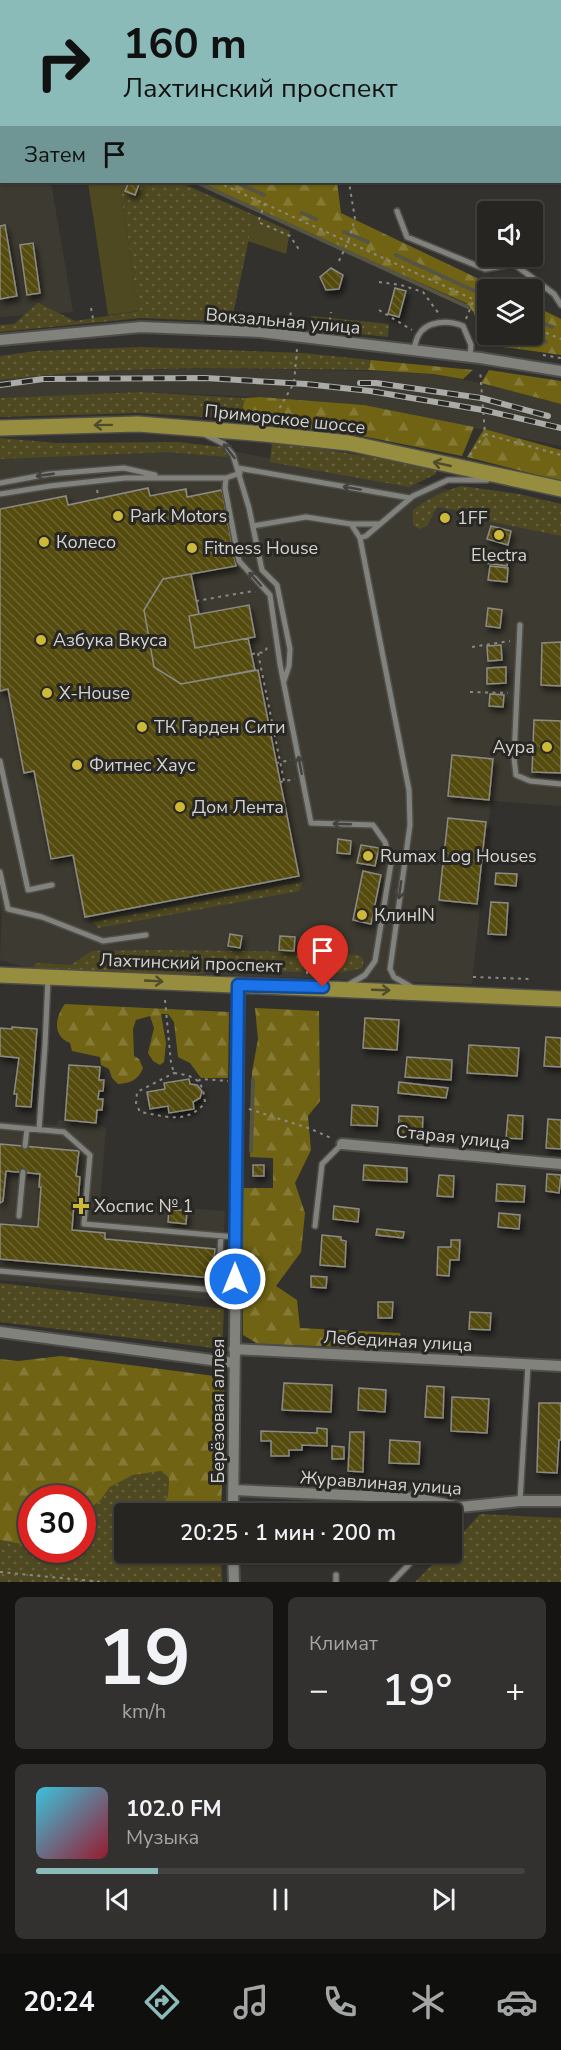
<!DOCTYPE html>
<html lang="ru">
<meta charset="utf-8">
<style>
:root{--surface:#262522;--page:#32312f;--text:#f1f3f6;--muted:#a4a5a5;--line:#424240;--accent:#8bbbb9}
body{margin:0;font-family:"Nunito Sans",sans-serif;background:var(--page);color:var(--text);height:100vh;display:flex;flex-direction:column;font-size:22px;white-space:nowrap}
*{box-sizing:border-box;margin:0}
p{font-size:20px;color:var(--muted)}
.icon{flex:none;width:33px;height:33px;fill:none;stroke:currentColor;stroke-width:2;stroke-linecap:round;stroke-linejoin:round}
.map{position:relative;height:1582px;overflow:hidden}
.panel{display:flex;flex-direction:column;gap:15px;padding:15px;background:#151413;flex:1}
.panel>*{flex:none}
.banner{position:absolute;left:0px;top:0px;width:561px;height:183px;box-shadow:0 2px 4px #0004,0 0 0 2px var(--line);background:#8bbbb9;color:#111;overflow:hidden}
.buttons{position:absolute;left:477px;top:201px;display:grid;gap:12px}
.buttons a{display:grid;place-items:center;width:66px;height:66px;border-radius:6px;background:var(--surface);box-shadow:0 2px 4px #0004,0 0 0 2px var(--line);font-size:30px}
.speed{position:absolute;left:18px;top:1485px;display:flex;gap:12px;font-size:30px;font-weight:700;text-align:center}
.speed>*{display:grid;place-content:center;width:78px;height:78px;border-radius:50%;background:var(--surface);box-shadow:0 2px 4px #0004,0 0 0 2px var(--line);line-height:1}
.speed .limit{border:9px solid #d22;background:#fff;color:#111}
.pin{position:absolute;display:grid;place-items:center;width:51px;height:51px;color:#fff;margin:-62px -26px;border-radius:50% 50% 50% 0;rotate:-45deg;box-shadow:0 0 6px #0007}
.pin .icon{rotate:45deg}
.me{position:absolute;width:66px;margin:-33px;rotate:0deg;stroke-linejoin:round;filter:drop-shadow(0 0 4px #0008)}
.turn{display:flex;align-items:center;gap:21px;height:126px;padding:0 24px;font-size:27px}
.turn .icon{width:78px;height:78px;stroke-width:2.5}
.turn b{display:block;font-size:42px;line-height:51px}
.then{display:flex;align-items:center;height:57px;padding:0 24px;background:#0003;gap:12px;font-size:22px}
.big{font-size:45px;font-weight:600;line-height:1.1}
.panel .tile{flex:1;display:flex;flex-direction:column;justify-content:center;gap:9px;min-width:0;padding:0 21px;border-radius:9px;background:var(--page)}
.panel .dial{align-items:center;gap:0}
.dial b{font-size:78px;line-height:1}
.song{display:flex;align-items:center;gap:18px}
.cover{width:72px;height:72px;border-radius:9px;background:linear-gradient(135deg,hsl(190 70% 55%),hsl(350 70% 35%))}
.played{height:6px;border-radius:3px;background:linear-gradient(90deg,var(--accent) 25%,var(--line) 25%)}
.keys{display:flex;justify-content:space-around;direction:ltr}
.heat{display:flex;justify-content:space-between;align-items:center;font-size:33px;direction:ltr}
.panel .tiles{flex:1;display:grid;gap:15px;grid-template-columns:1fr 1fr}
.tile:last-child{grid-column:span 2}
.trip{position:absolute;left:114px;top:1503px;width:348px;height:60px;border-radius:6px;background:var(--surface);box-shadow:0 2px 4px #0004,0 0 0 2px var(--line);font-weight:600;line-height:60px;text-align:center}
.tabs{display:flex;height:96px;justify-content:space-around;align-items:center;background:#0f0f0e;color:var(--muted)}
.tabs .icon{width:42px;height:42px}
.tabs .selected{color:var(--accent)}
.tabs b{font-size:27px;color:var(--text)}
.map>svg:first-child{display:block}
.built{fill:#3d3b31}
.grass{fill:url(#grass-dots)}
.forest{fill:url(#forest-firs)}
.park{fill:#4f4921}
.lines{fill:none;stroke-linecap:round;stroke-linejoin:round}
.stream{stroke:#565443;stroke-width:4}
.building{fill:url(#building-back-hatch);stroke:#8b8a85;stroke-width:1.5;filter:url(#shadow)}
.lane-casing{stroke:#4e4d49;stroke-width:8}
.street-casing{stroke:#4e4d49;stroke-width:14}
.primary-casing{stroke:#4e4d49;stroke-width:18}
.path{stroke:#8a8986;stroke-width:2;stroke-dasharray:3 4.5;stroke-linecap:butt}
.lane{stroke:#82827d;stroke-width:5}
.street{stroke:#82827d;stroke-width:10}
.primary{stroke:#978d3f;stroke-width:15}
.rail-casing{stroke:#ababa8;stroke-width:6}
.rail{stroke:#282723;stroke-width:4;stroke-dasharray:11;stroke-linecap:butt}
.oneway{stroke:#4f4b2d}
.oneway2{stroke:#43423e}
.route-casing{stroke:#114b97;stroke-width:15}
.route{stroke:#1a73e8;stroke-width:10}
.poi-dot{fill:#ccb938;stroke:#282723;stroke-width:2}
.labels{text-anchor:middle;stroke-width:6;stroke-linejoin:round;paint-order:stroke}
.street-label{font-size:18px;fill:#d3d3d0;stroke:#282723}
.poi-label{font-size:18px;fill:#d3d3d0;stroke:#282723;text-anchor:start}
</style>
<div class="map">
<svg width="561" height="1582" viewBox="0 0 561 1582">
<defs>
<pattern id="grass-dots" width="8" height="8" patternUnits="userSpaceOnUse" patternTransform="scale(1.5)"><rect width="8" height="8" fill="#4f4921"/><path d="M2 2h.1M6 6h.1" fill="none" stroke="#676240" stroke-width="1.8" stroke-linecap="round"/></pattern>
<pattern id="forest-firs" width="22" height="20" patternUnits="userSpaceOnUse" patternTransform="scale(1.5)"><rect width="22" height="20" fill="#706414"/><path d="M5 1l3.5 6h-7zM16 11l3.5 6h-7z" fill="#847935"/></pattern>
<pattern id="building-back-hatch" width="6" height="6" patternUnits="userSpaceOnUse" patternTransform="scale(1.5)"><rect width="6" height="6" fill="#544b0f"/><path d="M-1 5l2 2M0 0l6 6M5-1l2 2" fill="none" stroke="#6c6431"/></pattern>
<filter id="shadow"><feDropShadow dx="2.5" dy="4.5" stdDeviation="3" flood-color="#0009"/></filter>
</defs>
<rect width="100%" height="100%" fill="#32312d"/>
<path class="built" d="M0,159H1L2,182H51L73,312L0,317Z
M232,368L398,372L433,374L481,383L561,404V446L364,405L260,397L140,392L0,398V380L53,374L127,370Z
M213,448L561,509V806L491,801L472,984L28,968L0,960L2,911L0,904V456Z
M58,1120L96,1123L106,1128L100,1202L225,1211L221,1300L0,1280V1121L57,1125Z"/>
<path class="grass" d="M152,0H561V10H560V2L151,1Z
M119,182H179L254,215L233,314L239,315L238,322L141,318L0,332V325L14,324L38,303L75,321L139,311Z
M311,316L389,324L388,337L310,329Z
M141,347L302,353L371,360L369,370C246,368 123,365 0,380V356L36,351Z
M140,392L245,398L240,419L138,413L0,417V398Z
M0,438L57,443L178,442L222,447L228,457L168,452L0,459Z
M272,441L434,467L436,470V474L409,487L270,462Z
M462,486L519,494L561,504V536L489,521V516L437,507L427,526L420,529L413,525V510C429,498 443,491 462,486Z
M303,882L299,891L98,928L93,922Z
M160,950L303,952L302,972L233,970L189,975L34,970L35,963L71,965L92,951Z
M312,953L359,955C364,959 364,962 362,968L340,973L311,972Z
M0,1283L224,1309L222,1349L0,1322Z
M161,1471L169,1478L168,1496L157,1513L124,1514V1552L148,1553L174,1557L189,1553H221L222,1582H0V1540L31,1546L32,1550L64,1552L67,1550H82L83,1511L99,1502L110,1487L133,1475Z
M480,1514L561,1518V1582H415L444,1553L452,1552V1545Z"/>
<path class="forest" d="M193,182H337L341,213L500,289L488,290V334H532L533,305L561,319V355L482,344L474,313L466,303Z
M371,360L473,370L463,379L433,374L369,370Z
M489,370L561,381V404L481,383Z
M260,397L364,405L474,427L462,456L352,434L240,419L245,398Z
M484,429L561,450V481L467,457Z
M65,1004L229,1012L228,1078H201L190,1063L178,1057L174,1022L168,1014H161L166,1043L164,1062L160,1065L153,1061L148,1053L154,1028L150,1016L136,1020L133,1029L134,1056L139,1059L143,1068C138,1080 131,1083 118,1084L112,1078L109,1069L101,1065L100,1057L72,1051L70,1043C52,1036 55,1017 65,1004Z
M255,1008L319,1011L320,1101L308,1116L311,1150L295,1183L305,1213L301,1252L276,1286L297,1300L300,1328L400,1333L404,1349L258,1344L243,1335V1188H273V1158L250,1157L252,1072L258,1039Z
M61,1356L222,1377L225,1395L221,1513H157L168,1496L169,1478L161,1471L133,1475L110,1487L99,1502L83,1511L82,1498H32L31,1546L0,1540V1359L18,1361Z"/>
<path class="park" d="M88,182H119L139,311L108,315Z
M254,215L290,231L286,254L248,241Z"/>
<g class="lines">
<path class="stream" d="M196,182L468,307
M235,182L264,195
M302,213L316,219
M344,232L368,242
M396,255L488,297
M480,312L488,315
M532,318L552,327
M529,334L546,342
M251,1151L253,1080"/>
</g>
<path class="building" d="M129,182L139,184L135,195L125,191Z
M5,225L17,296L0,299V226Z
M33,243L40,293L27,295L20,245Z
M331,268L343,275L339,289L326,290L320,277Z
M395,288L406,291L399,317L388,314Z
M148,488L150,496L186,489L187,497L222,490L236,566L163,579L144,610L154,667L181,684L258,670L299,876L85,917L73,855L51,859L34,771L24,773L8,689L0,691V509L66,496L68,505Z
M491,526L511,531L508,545L487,539Z
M487,552L509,555L507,566L485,563Z
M490,566L508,568L507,582L488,580Z
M191,574L199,614L189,616L195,648L248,638L255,670L181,684L154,667L144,610L163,579Z
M249,605L255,637L195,648L189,616Z
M488,608L502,610L500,628L486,626Z
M561,642V686L541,685L542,643Z
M501,645L502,660L488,661L487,646Z
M506,667V683L487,684V668Z
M490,694L504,695L503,707L489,706Z
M534,720L561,721V773L532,772Z
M452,755L493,759L489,800L448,796Z
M448,818L486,822L477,904L439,900Z
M338,839L351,841L350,854L337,853Z
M361,845L379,848L375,866L357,863Z
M363,871L381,875L371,924L353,920Z
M496,873L517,874L516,886L495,884Z
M491,902L508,903L506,935L488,934Z
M230,934L242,936L240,948L228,946Z
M280,936L295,937L294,951L279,950Z
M365,1018L399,1020L397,1050L363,1048Z
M12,1027L37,1029L31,1107L16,1106L17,1094H14L19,1058L0,1056V1028L12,1029Z
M546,1037L561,1038V1067L544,1066Z
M469,1045L519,1048L517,1076L467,1073Z
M407,1057L452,1060L451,1080L405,1077Z
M69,1065L100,1067L99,1080H104L103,1091H99L98,1099H103L102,1110H97L96,1123L65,1120Z
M189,1079L190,1084L197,1085L202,1091L200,1098L193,1102L194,1109L169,1113L168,1106L150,1109L147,1092L165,1089L164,1083Z
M399,1082L448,1088L446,1098L398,1093Z
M352,1105L378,1107L377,1126L351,1125Z
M508,1115L523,1116L522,1139L506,1138Z
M399,1116L423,1117L422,1136L398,1135Z
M548,1119L561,1120V1149L546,1148Z
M0,1144L79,1151L76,1176L80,1177L78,1203H74L72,1230L105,1233V1239L215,1249L212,1278L0,1259V1224L38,1227L41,1187H39L40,1174L6,1171L3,1201L0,1203Z
M253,1165H264V1176H253Z
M364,1165L407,1168V1182L363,1180Z
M547,1174L561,1175L559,1193L546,1191Z
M439,1175L454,1176L453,1197L437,1196Z
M497,1184L525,1186L524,1202L496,1201Z
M334,1206L359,1209L358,1222L333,1219Z
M169,1209L187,1211L186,1224L168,1222Z
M499,1213L520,1215L519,1229L498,1227Z
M377,1229L404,1232L403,1238L376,1235Z
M322,1235L341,1237V1240L346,1241L345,1267L320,1265Z
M451,1240H460L459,1260H450L449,1276L437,1275L438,1247H451Z
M311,1276L327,1277L326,1288L311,1287Z
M378,1302H393L392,1318H378Z
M470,1312L491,1313L490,1330L469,1329Z
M284,1383L332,1385L331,1412L282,1410Z
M427,1386L444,1387L443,1418L425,1417Z
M359,1388L386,1390L385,1412L358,1410Z
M452,1397L489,1399L487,1433L451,1431Z
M539,1403H561V1440H559L557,1473L537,1472Z
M317,1428L327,1429V1446L302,1445V1450H289V1456H271V1441H261V1431L317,1433Z
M350,1432H364L363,1472L348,1471Z
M390,1440L420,1442L419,1464L389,1463Z
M332,1446L344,1447V1459H332Z
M244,1502L273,1503L272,1514H244Z"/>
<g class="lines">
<g class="lane-casing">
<path id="lane" d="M63,0L64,2
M397,211L407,237L485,269L514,264
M514,256V264L554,294L561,305
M413,351C415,346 416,340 418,336C426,320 449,320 463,326L471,345L470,357
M206,435L224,444L233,455L249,508L262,570L277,585L290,649L289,666L284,681
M238,468L410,498
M226,478L225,488L239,561L270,595L280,664L311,823L373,825L385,842L391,863L375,961L365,975L348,985
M0,483L49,474L124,468L155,475
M0,494L50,486L125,478H226L240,473
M351,524H379
M253,526L306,517L351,524L360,538L409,790L410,825L390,969L394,977L413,988
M360,538L366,536L413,496L448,480H487
M520,625L514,758L516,775L530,781L561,784
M0,761L28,890L52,885
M0,872L8,909L42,917L103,941L146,935
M0,1126L64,1132L90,1155L84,1224L235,1237
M39,1130L45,1045L48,979
M25,1146L27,1129
M19,1216L23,1172
M315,1226L322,1164L342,1144
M0,1271L235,1292
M218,1290L221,1236
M520,1501L528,1365
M452,1518L460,1507
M336,1582V1575
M392,1582L421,1552"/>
</g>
<g class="street-casing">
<path id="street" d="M130,2L131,0
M0,129H2
M0,340L141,327L260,332L480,358L561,371
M342,1144L561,1164
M0,1332L234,1363
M234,1349L561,1366
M234,1490L415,1498L460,1507L520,1501H561
M233,1514L239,985
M233,1552L234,1582"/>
</g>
<g class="primary-casing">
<path id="primary" d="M0,428L138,424L265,434L349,443L561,489
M0,975L561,999"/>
</g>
<path class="path" d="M316,0V2
M217,182L488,306
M265,203L258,222L290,236L300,251
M339,261L348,242L355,219L349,182
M379,282L401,285L423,292L439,314
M91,308L93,319
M379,310L412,330
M466,319L474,299
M290,323L291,308
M532,327L561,339
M329,328L331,312
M543,355L561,358
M272,421L294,383L297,349
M485,434L561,455
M470,455L485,434L480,370
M97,490L99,499
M196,601L253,591L255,592
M472,647L510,641
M258,653L284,781
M252,654L265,652L268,645
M470,692L508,693
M276,763L291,760
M280,782L295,779
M307,974V951
M473,977L529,979
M165,1000L171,1063L174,1073
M174,1073C196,1076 203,1080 205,1103C186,1125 165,1116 140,1112L136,1103L137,1092Z
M198,1081L201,1079L228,1081
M249,1109L311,1129L331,1138
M0,1572L102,1582"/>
<use href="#lane" class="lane"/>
<use href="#street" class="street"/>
<use href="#primary" class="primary"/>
<g class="rail-casing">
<path id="rail" d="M360,383H376L481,398L548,416
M0,385L43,379L205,378L306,384L370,391L483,410L561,428"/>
</g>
<use href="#rail" class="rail"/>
</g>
<defs><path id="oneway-shaft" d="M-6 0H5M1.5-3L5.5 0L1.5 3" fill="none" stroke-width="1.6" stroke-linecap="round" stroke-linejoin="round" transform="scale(1.5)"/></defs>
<g class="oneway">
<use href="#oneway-shaft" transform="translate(103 425) rotate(179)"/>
<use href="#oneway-shaft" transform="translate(442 464) rotate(-167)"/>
<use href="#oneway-shaft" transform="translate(154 981) rotate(3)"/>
<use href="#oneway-shaft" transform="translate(381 990) rotate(2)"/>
</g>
<g class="oneway2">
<use href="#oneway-shaft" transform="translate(229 451) rotate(-128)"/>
<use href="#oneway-shaft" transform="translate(45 475) rotate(172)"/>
<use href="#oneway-shaft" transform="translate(352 488) rotate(-170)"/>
<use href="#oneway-shaft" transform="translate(255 579) rotate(-132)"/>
<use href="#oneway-shaft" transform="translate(300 765) rotate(-101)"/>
<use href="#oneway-shaft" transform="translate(342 824) rotate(-178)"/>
<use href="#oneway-shaft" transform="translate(400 890) rotate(98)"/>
</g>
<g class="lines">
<g class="route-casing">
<path id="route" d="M235,1279L238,985L323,987"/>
</g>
<use href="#route" class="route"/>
</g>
<g class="poi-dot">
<circle cx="118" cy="516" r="6"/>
<circle cx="445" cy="518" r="6"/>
<circle cx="499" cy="535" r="6"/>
<circle cx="44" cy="542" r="6"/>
<circle cx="192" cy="548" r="6"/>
<circle cx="41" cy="640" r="6"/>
<circle cx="47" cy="693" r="6"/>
<circle cx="142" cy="727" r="6"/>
<circle cx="547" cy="747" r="6"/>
<circle cx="77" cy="765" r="6"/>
<circle cx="180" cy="807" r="6"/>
<circle cx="368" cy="856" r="6"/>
<circle cx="362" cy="915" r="6"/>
<path d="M78 1197h6v6h6v6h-6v6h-6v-6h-6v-6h6z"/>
</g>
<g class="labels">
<g class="street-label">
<text transform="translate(283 321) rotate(5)" y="6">Вокзальная улица</text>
<text transform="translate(285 419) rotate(6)" y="6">Приморское шоссе</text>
<text transform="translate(191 963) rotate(2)" y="6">Лахтинский проспект</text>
<text transform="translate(453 1137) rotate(6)" y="6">Старая улица</text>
<text transform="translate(398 1341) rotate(3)" y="6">Лебединая улица</text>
<text transform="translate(218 1411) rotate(-90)" y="6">Берёзовая аллея</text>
<text transform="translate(381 1483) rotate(4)" y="6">Журавлиная улица</text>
</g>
<g class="poi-label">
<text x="130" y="522">Park Motors</text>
<text x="457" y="524">1FF</text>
<text x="56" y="548">Колесо</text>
<text x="204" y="554">Fitness House</text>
<text x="499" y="561" text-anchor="middle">Electra</text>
<text x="53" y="646">Азбука Вкуса</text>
<text x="59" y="699">X-House</text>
<text x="154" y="733">ТК Гарден Сити</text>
<text x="535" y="753" text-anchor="end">Аура</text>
<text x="89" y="771">Фитнес Хаус</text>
<text x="192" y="813">Дом Лента</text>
<text x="380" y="862">Rumax Log Houses</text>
<text x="374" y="921">КлинIN</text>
<text x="94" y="1212">Хоспис № 1</text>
</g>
</g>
</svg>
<div class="buttons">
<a><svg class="icon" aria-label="sound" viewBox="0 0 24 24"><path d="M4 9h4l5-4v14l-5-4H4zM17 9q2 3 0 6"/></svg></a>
<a><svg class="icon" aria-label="layers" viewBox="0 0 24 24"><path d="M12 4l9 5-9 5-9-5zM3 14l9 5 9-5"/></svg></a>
</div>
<div class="speed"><div class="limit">30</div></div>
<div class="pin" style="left:323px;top:987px;background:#d93025"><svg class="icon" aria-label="arrive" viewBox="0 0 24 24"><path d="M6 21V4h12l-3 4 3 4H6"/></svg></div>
<svg class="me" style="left:235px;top:1279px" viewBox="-20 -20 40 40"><circle r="17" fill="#1a73e8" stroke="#fff" stroke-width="3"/><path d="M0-11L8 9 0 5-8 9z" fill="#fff"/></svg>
<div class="trip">20:25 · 1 мин · 200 m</div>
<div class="banner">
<div class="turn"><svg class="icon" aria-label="right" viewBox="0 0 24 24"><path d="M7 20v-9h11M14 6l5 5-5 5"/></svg><div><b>160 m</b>Лахтинский проспект</div></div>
<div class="then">Затем<svg class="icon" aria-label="arrive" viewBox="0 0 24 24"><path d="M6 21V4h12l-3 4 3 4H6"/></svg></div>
</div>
</div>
<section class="panel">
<div class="tiles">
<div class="tile dial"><b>19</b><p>km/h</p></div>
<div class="tile"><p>Климат</p>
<div class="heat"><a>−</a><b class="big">19°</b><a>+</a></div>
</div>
<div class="tile">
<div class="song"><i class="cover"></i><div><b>102.0 FM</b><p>Музыка</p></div></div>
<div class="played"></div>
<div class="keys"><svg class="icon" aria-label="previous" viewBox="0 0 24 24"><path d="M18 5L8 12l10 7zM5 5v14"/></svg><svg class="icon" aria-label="pause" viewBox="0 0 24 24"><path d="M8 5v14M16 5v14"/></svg><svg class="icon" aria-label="next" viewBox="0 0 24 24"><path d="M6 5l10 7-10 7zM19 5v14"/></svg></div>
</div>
</div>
</section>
<nav class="tabs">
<b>20:24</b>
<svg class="icon selected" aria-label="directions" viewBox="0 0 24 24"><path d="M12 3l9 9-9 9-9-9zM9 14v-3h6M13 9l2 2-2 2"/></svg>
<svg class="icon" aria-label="music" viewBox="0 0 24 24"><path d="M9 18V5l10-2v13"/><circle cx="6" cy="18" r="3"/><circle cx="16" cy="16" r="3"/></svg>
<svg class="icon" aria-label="phone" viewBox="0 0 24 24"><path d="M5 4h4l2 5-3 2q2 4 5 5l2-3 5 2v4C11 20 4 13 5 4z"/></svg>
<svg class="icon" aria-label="climate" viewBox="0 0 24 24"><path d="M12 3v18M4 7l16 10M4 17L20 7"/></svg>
<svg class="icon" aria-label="car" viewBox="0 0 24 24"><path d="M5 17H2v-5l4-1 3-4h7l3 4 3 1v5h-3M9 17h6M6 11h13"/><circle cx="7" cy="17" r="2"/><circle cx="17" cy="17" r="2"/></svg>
</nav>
